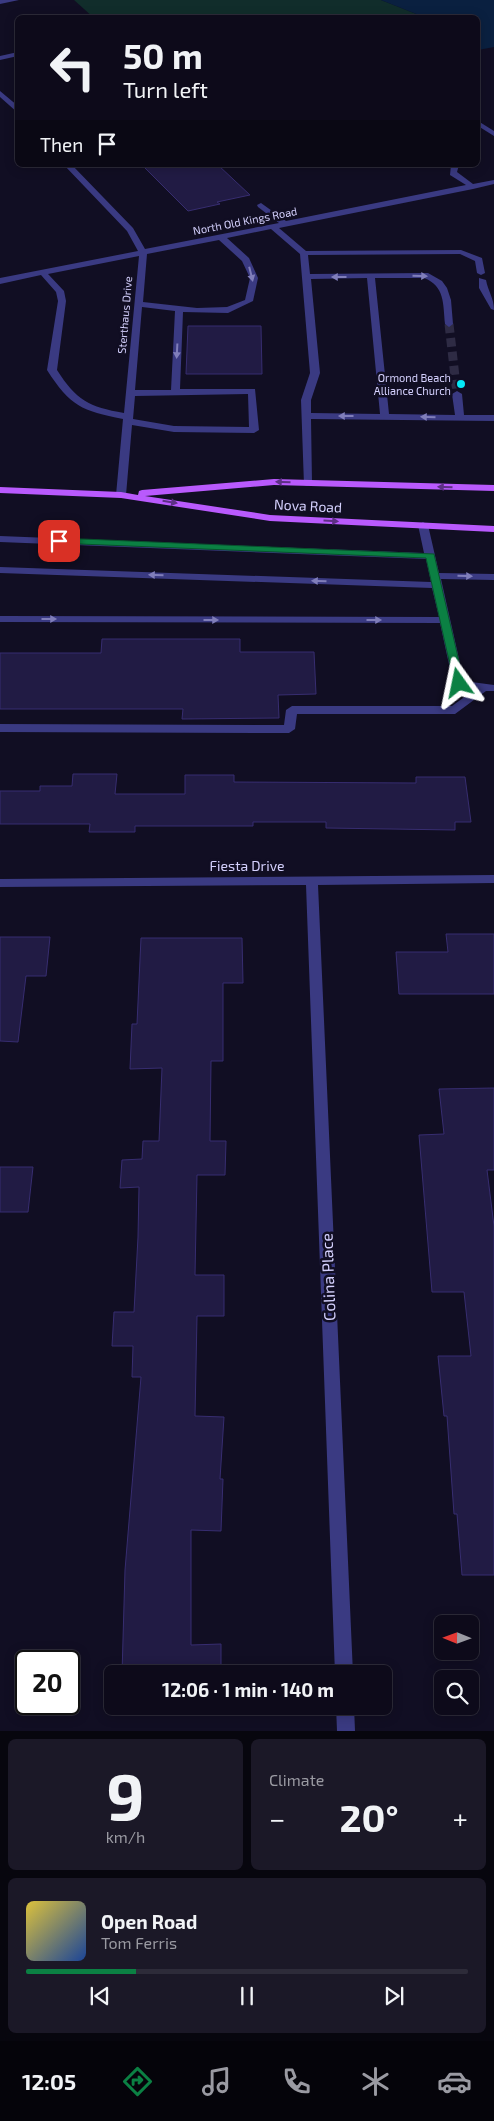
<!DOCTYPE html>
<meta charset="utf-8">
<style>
:root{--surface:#0d0a1a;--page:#1b1827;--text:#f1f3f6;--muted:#9a9aa2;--line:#2d2b39;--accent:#0b8043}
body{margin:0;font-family:"Exo 2",sans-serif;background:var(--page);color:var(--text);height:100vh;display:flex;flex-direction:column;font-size:19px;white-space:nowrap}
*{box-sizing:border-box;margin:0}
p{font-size:16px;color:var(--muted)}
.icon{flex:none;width:28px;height:28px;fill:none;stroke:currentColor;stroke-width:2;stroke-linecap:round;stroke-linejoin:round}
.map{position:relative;height:1731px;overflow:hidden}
.drawer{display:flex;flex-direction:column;gap:8px;padding:8px;background:#07060e;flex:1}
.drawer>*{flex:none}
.banner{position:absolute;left:15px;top:15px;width:465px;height:152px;border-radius:8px;box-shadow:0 2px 12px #0003,0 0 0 1px var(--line);background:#0d0a1a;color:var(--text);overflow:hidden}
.needle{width:32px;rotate:271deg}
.buttons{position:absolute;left:434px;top:1615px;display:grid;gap:10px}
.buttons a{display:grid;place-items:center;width:45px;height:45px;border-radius:8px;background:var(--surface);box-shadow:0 2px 12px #0003,0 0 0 1px var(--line);font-size:25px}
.speed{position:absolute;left:15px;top:1650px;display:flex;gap:10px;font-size:25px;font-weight:700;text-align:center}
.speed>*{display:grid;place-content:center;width:65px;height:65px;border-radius:50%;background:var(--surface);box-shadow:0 2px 12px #0003,0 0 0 1px var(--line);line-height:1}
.speed .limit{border:2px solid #111;border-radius:8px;background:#fff;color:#111}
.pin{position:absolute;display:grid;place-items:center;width:42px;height:42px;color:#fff;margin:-21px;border-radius:10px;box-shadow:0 2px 8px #0006}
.me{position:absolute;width:55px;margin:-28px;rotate:348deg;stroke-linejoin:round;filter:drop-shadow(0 0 4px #0008)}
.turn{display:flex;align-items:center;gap:18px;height:105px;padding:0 25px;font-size:22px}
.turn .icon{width:65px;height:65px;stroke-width:2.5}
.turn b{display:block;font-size:35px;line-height:42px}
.then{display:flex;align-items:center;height:48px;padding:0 25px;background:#0003;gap:10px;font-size:19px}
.big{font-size:38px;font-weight:700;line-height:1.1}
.drawer .widget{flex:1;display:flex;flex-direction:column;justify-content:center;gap:8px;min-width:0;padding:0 18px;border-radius:8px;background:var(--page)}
.drawer .dial{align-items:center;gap:0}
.dial b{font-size:65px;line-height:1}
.song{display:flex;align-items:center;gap:15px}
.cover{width:60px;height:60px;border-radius:8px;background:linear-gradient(135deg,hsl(50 70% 55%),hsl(220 70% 35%))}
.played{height:5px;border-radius:2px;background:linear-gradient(90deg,var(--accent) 25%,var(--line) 25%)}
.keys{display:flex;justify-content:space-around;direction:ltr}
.heat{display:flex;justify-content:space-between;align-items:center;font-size:28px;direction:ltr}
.drawer .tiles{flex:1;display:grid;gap:8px;grid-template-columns:1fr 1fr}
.widget:last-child{grid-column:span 2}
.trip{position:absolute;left:104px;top:1665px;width:288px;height:50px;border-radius:8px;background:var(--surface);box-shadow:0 2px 12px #0003,0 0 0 1px var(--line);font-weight:700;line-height:50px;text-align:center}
.tabs{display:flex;height:80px;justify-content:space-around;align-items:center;background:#05040a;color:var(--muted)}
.tabs .icon{width:35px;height:35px}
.tabs .selected{color:var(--accent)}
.tabs b{font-size:22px;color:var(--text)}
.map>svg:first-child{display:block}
.green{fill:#112d2b}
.water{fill:#0a2040}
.building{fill:#211b44;stroke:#372d70}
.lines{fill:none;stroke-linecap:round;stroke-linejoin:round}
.minor-tunnel{stroke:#2e2b44;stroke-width:9;stroke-dasharray:9 5;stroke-linecap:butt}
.minor{fill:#3a3a82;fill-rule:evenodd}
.major{fill:#b95afd;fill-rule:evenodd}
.oneway{fill:#807eba}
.oneway2{fill:#5d3085}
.route{fill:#0b8043;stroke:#07532c}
.poi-dot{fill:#04eaf8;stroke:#110e23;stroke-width:2}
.labels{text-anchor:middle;stroke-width:5;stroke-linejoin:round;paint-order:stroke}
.far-street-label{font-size:11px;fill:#d5d1fe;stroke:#110e23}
.far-poi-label{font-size:11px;fill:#d5d1fe;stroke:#110e23;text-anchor:end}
.street-label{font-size:14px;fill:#d5d1fe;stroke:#110e23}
.near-street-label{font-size:16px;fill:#d5d1fe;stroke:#110e23}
</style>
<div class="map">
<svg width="494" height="1731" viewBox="0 0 494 1731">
<rect width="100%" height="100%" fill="#110e23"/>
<path class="green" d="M74,0H381L424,17L94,18Z"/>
<path class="water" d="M381,0H494V47L478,50V18L424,17Z"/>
<path class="building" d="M142,165H218L250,195L217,202L220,204L188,211Z
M188,326H261L262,374H186Z
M102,639H240V652H314L316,694L278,695L279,718L182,719L183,709H0V653H101Z
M73,774H117L115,794H185V775H234V782L416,783V777H465L471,822H455V830L326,828V822H253V826H135V832H89L90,824H0V791H40V786H72Z
M446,934H494V994H399L396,952H448Z
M0,937H50L46,976H26L18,1042L0,1041Z
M141,938H242L243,983H223V1061H211L210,1141H226L225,1175H197L195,1275H224V1316H197L195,1416L224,1417L220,1479H223L221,1531L191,1530V1645L221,1644V1674H122L125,1570L141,1377H132L133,1346H112L114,1312H134L138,1237L139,1187L120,1188L122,1160L142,1159L143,1141H159L162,1068L130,1069L132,1024H137Z
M494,1088V1170H487L494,1226V1575H462L457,1514H454L447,1416H444L438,1356H471L464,1292H432L419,1135L444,1134L439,1089Z
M0,1167H33L28,1212H0Z
M121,1706H222V1707L121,1710Z"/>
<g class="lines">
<path class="minor-tunnel" d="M449,324L457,394"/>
<path class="minor" d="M0,0H19L0,4Z
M18,52V56L0,60V56Z
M0,91L18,106V113L0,97Z
M478,121L494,131V136L478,126Z
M64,165H72L133,228L145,249L279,223L258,207L257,205L261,203L286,221L466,185L450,175L451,165H459L457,172L473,184L494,180V184L473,189L279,228L306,251L461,250L482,258L485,273L481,275L477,273L475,261L460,254L308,255L310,274L428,273L442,281L447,288L451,300L453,324L449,327L445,324C443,304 445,286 424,278H375L389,414L455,415L452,394L457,391L462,394L464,415H494V421L311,419L312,483L307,486L304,485L301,400L310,373L300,254L271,229L227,238L249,258L258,278L253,301L228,313L183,312L180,389H255L259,430L254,433L174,432L132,425L126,495L121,498L118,497L116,495L123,419C82,411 70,406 47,370L58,301L56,292L41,275L0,284V278L138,251L127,231ZM219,240L242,261L250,278L245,300L227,307L197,308L143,302L147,254ZM139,256L124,413C89,407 76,400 57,370L66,301L64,291L48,274ZM367,278L380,414L311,413V400L320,373L311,279ZM142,307L175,311L171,390H135ZM248,394L249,427L174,426L133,419L135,396Z
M479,278L486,280C488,291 494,298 494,310L491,309L479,288Z
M423,522L428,525L439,573L494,574V580L441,579L464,681L494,685V691H486L455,714H297L295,729L289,733L0,732V724L284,725L286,710L292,706H452L474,690L455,685L453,683L440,623L0,622V616L439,617L432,588L0,573V567L431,582L426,559L0,542V536L424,553L418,525Z
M494,875V883L318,885L353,1674H335L306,885L0,887V879Z
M336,1706H354L355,1731H337Z"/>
<path class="major" d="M274,479L494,485V491L274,485L145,496L270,515L494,526V532L270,521L121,498L0,493V487L121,492L138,495L139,491L142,490Z"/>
</g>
<defs><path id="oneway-solid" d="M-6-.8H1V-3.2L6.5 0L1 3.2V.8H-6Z" transform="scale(1.25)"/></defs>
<g class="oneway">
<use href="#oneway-solid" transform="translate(251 274) rotate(76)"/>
<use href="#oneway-solid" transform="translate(420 276) rotate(2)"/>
<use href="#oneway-solid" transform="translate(339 277) rotate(180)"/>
<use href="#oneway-solid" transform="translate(177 351) rotate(93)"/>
<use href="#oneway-solid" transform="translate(346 416) rotate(180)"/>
<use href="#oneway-solid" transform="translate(428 417) rotate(-179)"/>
<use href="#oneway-solid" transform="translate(156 575) rotate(-178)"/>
<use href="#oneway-solid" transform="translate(465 576) rotate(1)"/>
<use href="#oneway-solid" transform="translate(319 581) rotate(-178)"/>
<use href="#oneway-solid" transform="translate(49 619)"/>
<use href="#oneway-solid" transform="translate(211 620)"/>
<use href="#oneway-solid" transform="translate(374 620)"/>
</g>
<g class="oneway2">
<use href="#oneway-solid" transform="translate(283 482) rotate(-178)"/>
<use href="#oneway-solid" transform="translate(445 487) rotate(-178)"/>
<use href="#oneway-solid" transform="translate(170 502) rotate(9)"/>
<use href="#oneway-solid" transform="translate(331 521) rotate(3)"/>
</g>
<path class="route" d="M59,538L434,554L464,683L459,686L454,683L426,558L55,543L54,541Z"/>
<circle class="poi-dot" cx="461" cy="384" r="5"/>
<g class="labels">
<g class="far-street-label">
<text transform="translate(245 221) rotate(-11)" y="4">North Old Kings Road</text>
<text transform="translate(125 315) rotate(-85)" y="4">Sterthaus Drive</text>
</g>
<g class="far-poi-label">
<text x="451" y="382">Ormond Beach<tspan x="451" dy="13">Alliance Church</tspan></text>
</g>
<g class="street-label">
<text transform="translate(308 506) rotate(3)" y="5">Nova Road</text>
<text x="247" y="871">Fiesta Drive</text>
</g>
<g class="near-street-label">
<text transform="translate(328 1277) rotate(-92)" y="6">Colina Place</text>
</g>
</g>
</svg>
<div class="buttons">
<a><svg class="needle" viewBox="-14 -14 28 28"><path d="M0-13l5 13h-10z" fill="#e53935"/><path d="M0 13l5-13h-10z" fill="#9a9aa2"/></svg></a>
<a><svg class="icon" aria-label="search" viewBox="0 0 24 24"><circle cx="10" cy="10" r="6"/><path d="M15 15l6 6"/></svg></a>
</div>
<div class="speed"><div class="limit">20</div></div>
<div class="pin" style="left:59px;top:541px;background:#d93025"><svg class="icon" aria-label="arrive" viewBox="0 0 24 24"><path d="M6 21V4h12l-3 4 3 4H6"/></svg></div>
<svg class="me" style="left:459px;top:683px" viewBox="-20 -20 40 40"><path d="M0-17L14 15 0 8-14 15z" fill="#0b8043" stroke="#fff" stroke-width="4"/></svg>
<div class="trip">12:06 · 1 min · 140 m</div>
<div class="banner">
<div class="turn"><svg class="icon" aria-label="left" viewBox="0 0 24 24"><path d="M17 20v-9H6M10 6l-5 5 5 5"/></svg><div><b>50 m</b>Turn left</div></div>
<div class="then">Then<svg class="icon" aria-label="arrive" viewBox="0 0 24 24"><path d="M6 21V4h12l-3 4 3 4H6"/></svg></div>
</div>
</div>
<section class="drawer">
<div class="tiles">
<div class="widget dial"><b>9</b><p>km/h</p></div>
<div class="widget"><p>Climate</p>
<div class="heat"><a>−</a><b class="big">20°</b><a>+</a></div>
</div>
<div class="widget">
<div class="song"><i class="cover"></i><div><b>Open Road</b><p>Tom Ferris</p></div></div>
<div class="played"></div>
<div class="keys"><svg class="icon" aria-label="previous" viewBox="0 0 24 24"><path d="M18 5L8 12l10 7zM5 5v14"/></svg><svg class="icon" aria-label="pause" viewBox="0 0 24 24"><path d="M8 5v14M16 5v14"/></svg><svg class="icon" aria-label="next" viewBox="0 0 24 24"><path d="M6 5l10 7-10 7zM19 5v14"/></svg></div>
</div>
</div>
</section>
<nav class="tabs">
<b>12:05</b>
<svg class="icon selected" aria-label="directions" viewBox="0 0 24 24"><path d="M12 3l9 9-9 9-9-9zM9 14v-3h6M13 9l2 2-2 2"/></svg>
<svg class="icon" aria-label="music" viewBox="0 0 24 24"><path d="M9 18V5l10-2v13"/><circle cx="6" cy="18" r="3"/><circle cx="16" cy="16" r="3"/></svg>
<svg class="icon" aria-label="phone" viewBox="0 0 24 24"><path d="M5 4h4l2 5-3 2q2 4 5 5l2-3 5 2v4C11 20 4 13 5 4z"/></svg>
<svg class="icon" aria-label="climate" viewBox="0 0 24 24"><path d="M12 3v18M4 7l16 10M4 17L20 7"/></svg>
<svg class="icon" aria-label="car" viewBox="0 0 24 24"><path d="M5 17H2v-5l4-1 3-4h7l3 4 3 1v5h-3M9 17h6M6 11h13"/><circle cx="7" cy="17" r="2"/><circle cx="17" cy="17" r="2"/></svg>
</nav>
